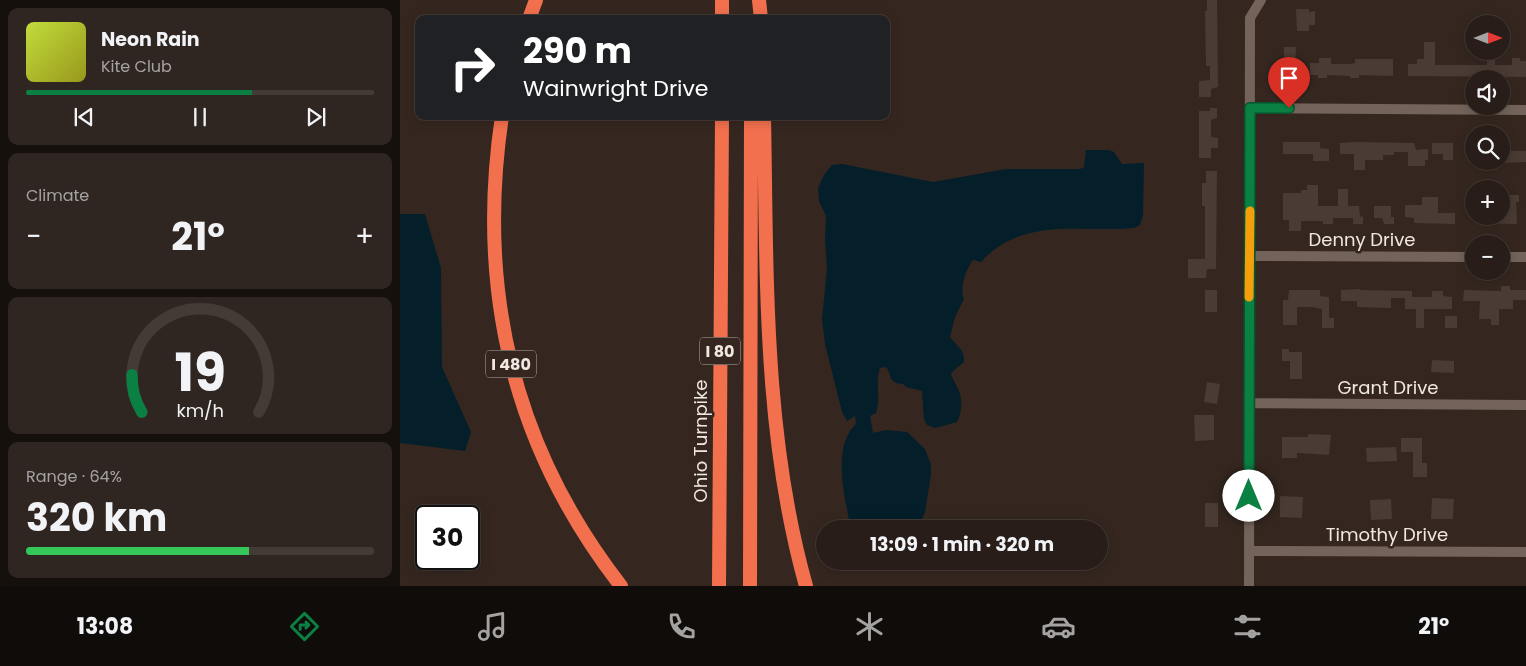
<!DOCTYPE html>
<meta charset="utf-8">
<style>
:root{--surface:#281d18;--page:#302621;--text:#f1f3f6;--muted:#a5a2a2;--line:#443b37;--accent:#0b8043}
body{margin:0;font-family:Poppins,sans-serif;background:var(--page);color:var(--text);height:100vh;display:flex;flex-direction:column;font-size:19px;white-space:nowrap}
*{box-sizing:border-box;margin:0}
p{font-size:16px;color:var(--muted)}
.icon{flex:none;width:28px;height:28px;fill:none;stroke:currentColor;stroke-width:2;stroke-linecap:round;stroke-linejoin:round}
.map{position:relative;flex:1;overflow:hidden}
.panel{display:flex;flex-direction:column;gap:8px;padding:8px;background:#16100d;width:400px}
.panel>*{flex:none}
.guide{position:absolute;left:15px;top:15px;width:475px;height:105px;border-radius:10px;box-shadow:0 2px 12px #0003,0 0 0 1px var(--line);background:#202124;color:#fff;overflow:hidden}
.needle{width:32px;rotate:90deg}
.fabs{position:absolute;left:1065px;top:15px;display:grid;gap:10px}
.fabs a{display:grid;place-items:center;width:45px;height:45px;border-radius:50%;background:var(--surface);box-shadow:0 2px 12px #0003,0 0 0 1px var(--line);font-size:25px}
.speed{position:absolute;left:15px;top:505px;display:flex;gap:10px;font-size:25px;font-weight:700;text-align:center}
.speed>*{display:grid;place-content:center;width:65px;height:65px;border-radius:50%;background:var(--surface);box-shadow:0 2px 12px #0003,0 0 0 1px var(--line);line-height:1}
.speed .limit{border:2px solid #111;border-radius:8px;background:#fff;color:#111}
.pin{position:absolute;display:grid;place-items:center;width:42px;height:42px;color:#fff;margin:-51px -21px;border-radius:50% 50% 50% 0;rotate:-45deg;box-shadow:0 0 5px #0007}
.pin .icon{rotate:45deg}
.me{position:absolute;width:55px;margin:-28px;rotate:0deg;stroke-linejoin:round;filter:drop-shadow(0 0 4px #0008)}
.turn{display:flex;align-items:center;gap:18px;height:105px;padding:0 25px;font-size:22px}
.turn .icon{width:65px;height:65px;stroke-width:2.5}
.turn b{display:block;font-size:35px;line-height:42px}
.big{font-size:38px;font-weight:700;line-height:1.1}
.panel .card{flex:1;display:flex;flex-direction:column;justify-content:center;gap:8px;min-width:0;padding:0 18px;border-radius:10px;background:var(--page)}
.panel .dial{align-items:center;gap:0}
.dial svg{height:130px;overflow:visible;fill:none;stroke:var(--line);stroke-width:7;stroke-linecap:round;text-anchor:middle}
.dial text{fill:var(--text);stroke:none}
.song{display:flex;align-items:center;gap:15px}
.cover{width:60px;height:60px;border-radius:8px;background:linear-gradient(135deg,hsl(70 70% 55%),hsl(60 70% 35%))}
.played{height:5px;border-radius:2px;background:linear-gradient(90deg,var(--accent) 65%,var(--line) 65%)}
.keys{display:flex;justify-content:space-around;direction:ltr}
.heat{display:flex;justify-content:space-between;align-items:center;font-size:28px;direction:ltr}
.charge{height:8px;border-radius:4px;background:linear-gradient(90deg,#34c759 64%,var(--line) 0)}
.trip{position:absolute;left:416px;top:520px;width:292px;height:50px;border-radius:25px;background:var(--surface);box-shadow:0 2px 12px #0003,0 0 0 1px var(--line);font-weight:700;line-height:50px;text-align:center}
.tab-bar{display:flex;height:80px;justify-content:space-around;align-items:center;background:#100c0a;color:var(--muted)}
.tab-bar .icon{width:35px;height:35px}
.tab-bar .active{color:var(--accent)}
.tab-bar b{font-size:22px;color:var(--text)}
main{display:flex;flex:1;min-height:0}
.map>svg:first-child{display:block}
.water{fill:#041f2a}
.building{fill:#4a3b34}
.lines{fill:none;stroke-linecap:round;stroke-linejoin:round}
.minor{stroke:#73635b;stroke-width:10}
.highway{stroke:#f3704e;stroke-width:14}
.route-casing{stroke:#07532c;stroke-width:12}
.route{stroke:#0b8043;stroke-width:9}
.slow{stroke:#f59e0b;stroke-width:9}
.labels{text-anchor:middle;stroke-width:5;stroke-linejoin:round;paint-order:stroke}
.shield{fill:#352720;stroke:#b8ada8;stroke-width:1}
.shield-label{font-size:16px;font-weight:bold;fill:#f0e7e2}
.street-label{font-size:18px;fill:#f0e7e2;stroke:#352720}
</style>
<main>
<section class="panel">
<div class="card">
<div class="song"><i class="cover"></i><div><b>Neon Rain</b><p>Kite Club</p></div></div>
<div class="played"></div>
<div class="keys"><svg class="icon" aria-label="previous" viewBox="0 0 24 24"><path d="M18 5L8 12l10 7zM5 5v14"/></svg><svg class="icon" aria-label="pause" viewBox="0 0 24 24"><path d="M8 5v14M16 5v14"/></svg><svg class="icon" aria-label="next" viewBox="0 0 24 24"><path d="M6 5l10 7-10 7zM19 5v14"/></svg></div>
</div>
<div class="card"><p>Climate</p>
<div class="heat"><a>−</a><b class="big">21°</b><a>+</a></div>
</div>
<div class="card dial"><svg viewBox="0 0 100 80">
<path d="M14 69A42 42 0 1 1 86 69"/>
<path d="M14 69A42 42 0 0 1 8 46" stroke="#0b8043"/>
<text x="50" y="56" font-size="32" font-weight="700">19</text>
<text x="50" y="72" font-size="11">km/h</text>
</svg></div>
<div class="card"><p>Range · 64%</p><b class="big">320 km</b><div class="charge"></div></div>
</section>
<div class="map">
<svg width="1126" height="586" viewBox="0 0 1126 586">
<rect width="100%" height="100%" fill="#352720"/>
<path class="water" d="M686,150H708L714,152L722,164L744,163L743,215L740,225L734,228L721,229C670,230 619,220 581,262L573,260C566,269 559,289 564,299L555,317L550,337C557,346 565,350 564,362L551,373C552,379 554,380 556,385C563,396 563,410 557,422L535,428L527,425L524,419L522,391L506,387L503,384C488,383 493,377 486,367L480,368C475,383 481,399 476,413L470,416L473,433L486,430L507,432L525,449L531,465V475L525,512L518,529H451C445,499 431,447 456,424L455,416L447,421L442,412L425,344L422,320L427,267L425,239L426,216L419,201L418,188L424,175L432,165L442,164L533,182L606,169H680L684,167Z
M0,214H25L41,268L42,367L71,432L65,451L0,443Z"/>
<path class="building" d="M807,0H817L818,87L811,89V97H799V81L810,80V66H806L805,11H807Z
M896,9H909V12L915,11V25H909V31H897Z
M1024,42H1035V65H1087V60H1095V65H1112V58H1120V61H1126V77L1008,76V64H1017V59H1024Z
M884,47H896L895,69H884Z
M919,58H931V64H951L955,63V59H993V76L959,75V78H950V76L927,75V78H918V75H910V63H919Z
M810,108H817V118L811,120V137L818,138V148H811V158H799V111H810Z
M883,142H920V148L929,149V161H913V154H883Z
M956,142L1014,143L1016,150L1028,149V160H1025V166H1008V152H994V155H983V160H965V170H954V154H940V143Z
M1032,143H1053V160H1043V154H1032Z
M1101,151H1126V162L1101,163Z
M806,171H817L816,269H807L806,278H788V259H805V206H802V183H806Z
M907,185H918V206H938V189H948V206H959L960,217L963,216V224H953V218H933V224H923V221H901V231H889V220H883V193H901V190H907Z
M1101,195H1119V202H1116L1117,224L1076,223V216H1101Z
M1022,197H1038V213H1055V224L1014,223V218L1005,217V205H1022Z
M974,206H991V217H994V224H984L982,218H974Z
M1101,286H1110V290H1126V300H1113V309H1099V325H1091V319H1079L1080,301H1063L1064,290L1101,291Z
M960,289V290L1012,291V296L1013,297H1032V291H1043V296L1052,297V309H1024V328H1016V309H1005V298H991V308L957,307V301H941V290Z
M805,290H817V312H805Z
M889,290H920V296L929,297V318H934V328H922V309L912,307H897V325H883V300H888Z
M1045,316H1057V328H1045Z
M882,349H889V352H902V379H890V361H882Z
M1032,360L1054,361V373L1031,372Z
M807,382L820,384L817,404L804,402Z
M794,415H814V440L795,441Z
M908,434L931,435L929,455L897,453V458H882V437H908Z
M1001,438H1022V463H1027V477H1013V452H1001Z
M996,447L997,461L967,462L966,448Z
M880,496L903,497L902,518L880,517Z
M1032,498L1054,499L1053,519H1031Z
M991,499L992,519L971,520L970,500Z
M805,503H818V527H805Z"/>
<g class="lines">
<path class="minor" d="M850,108L1126,110
M849,256L1074,257
M1101,257H1126
M849,403L1126,405
M849,551L1126,552
M849,586L850,18L861,0"/>
<path class="highway" d="M359,0L361,19
M129,19L136,0
M322,19V0
M102,116C76,290 113,447 221,586
M364,116C367,274 363,433 406,586
M319,586L322,116
M350,586L351,116"/>
</g>
<g class="lines">
<g class="route-casing">
<path id="route" d="M849,496L850,108H889"/>
</g>
<use href="#route" class="route"/>
<path class="slow" d="M849,297L850,211"/>
</g>
<g class="labels">
<g class="shield">
<rect x="300" y="337.5" width="40" height="27" rx="4"/>
<rect x="86" y="350.5" width="50" height="27" rx="4"/>
</g>
<g class="shield-label">
<text x="320" y="357">I 80</text>
<text x="111" y="370">I 480</text>
</g>
<g class="street-label">
<text x="962" y="246">Denny Drive</text>
<text x="988" y="394">Grant Drive</text>
<text transform="translate(301 441) rotate(-90)" y="6">Ohio Turnpike</text>
<text x="987" y="541">Timothy Drive</text>
</g>
</g>
</svg>
<div class="fabs">
<a><svg class="needle" viewBox="-14 -14 28 28"><path d="M0-13l5 13h-10z" fill="#e53935"/><path d="M0 13l5-13h-10z" fill="#a5a2a2"/></svg></a>
<a><svg class="icon" aria-label="sound" viewBox="0 0 24 24"><path d="M4 9h4l5-4v14l-5-4H4zM17 9q2 3 0 6"/></svg></a>
<a><svg class="icon" aria-label="search" viewBox="0 0 24 24"><circle cx="10" cy="10" r="6"/><path d="M15 15l6 6"/></svg></a>
<a>+</a>
<a>−</a>
</div>
<div class="speed"><div class="limit">30</div></div>
<div class="pin" style="left:889px;top:108px;background:#d93025"><svg class="icon" aria-label="arrive" viewBox="0 0 24 24"><path d="M6 21V4h12l-3 4 3 4H6"/></svg></div>
<svg class="me" style="left:849px;top:496px" viewBox="-20 -20 40 40"><circle r="19" fill="#fff"/><path d="M0-13L10 11 0 6-10 11z" fill="#0b8043"/></svg>
<div class="trip">13:09 · 1 min · 320 m</div>
<div class="guide">
<div class="turn"><svg class="icon" aria-label="right" viewBox="0 0 24 24"><path d="M7 20v-9h11M14 6l5 5-5 5"/></svg><div><b>290 m</b>Wainwright Drive</div></div>
</div>
</div>
</main>
<nav class="tab-bar">
<b>13:08</b>
<svg class="icon active" aria-label="directions" viewBox="0 0 24 24"><path d="M12 3l9 9-9 9-9-9zM9 14v-3h6M13 9l2 2-2 2"/></svg>
<svg class="icon" aria-label="music" viewBox="0 0 24 24"><path d="M9 18V5l10-2v13"/><circle cx="6" cy="18" r="3"/><circle cx="16" cy="16" r="3"/></svg>
<svg class="icon" aria-label="phone" viewBox="0 0 24 24"><path d="M5 4h4l2 5-3 2q2 4 5 5l2-3 5 2v4C11 20 4 13 5 4z"/></svg>
<svg class="icon" aria-label="climate" viewBox="0 0 24 24"><path d="M12 3v18M4 7l16 10M4 17L20 7"/></svg>
<svg class="icon" aria-label="car" viewBox="0 0 24 24"><path d="M5 17H2v-5l4-1 3-4h7l3 4 3 1v5h-3M9 17h6M6 11h13"/><circle cx="7" cy="17" r="2"/><circle cx="17" cy="17" r="2"/></svg>
<svg class="icon" aria-label="filters" viewBox="0 0 24 24"><path d="M4 7h16M4 17h16"/><circle cx="9" cy="7" r="2"/><circle cx="15" cy="17" r="2"/></svg>
<b>21°</b>
</nav>
